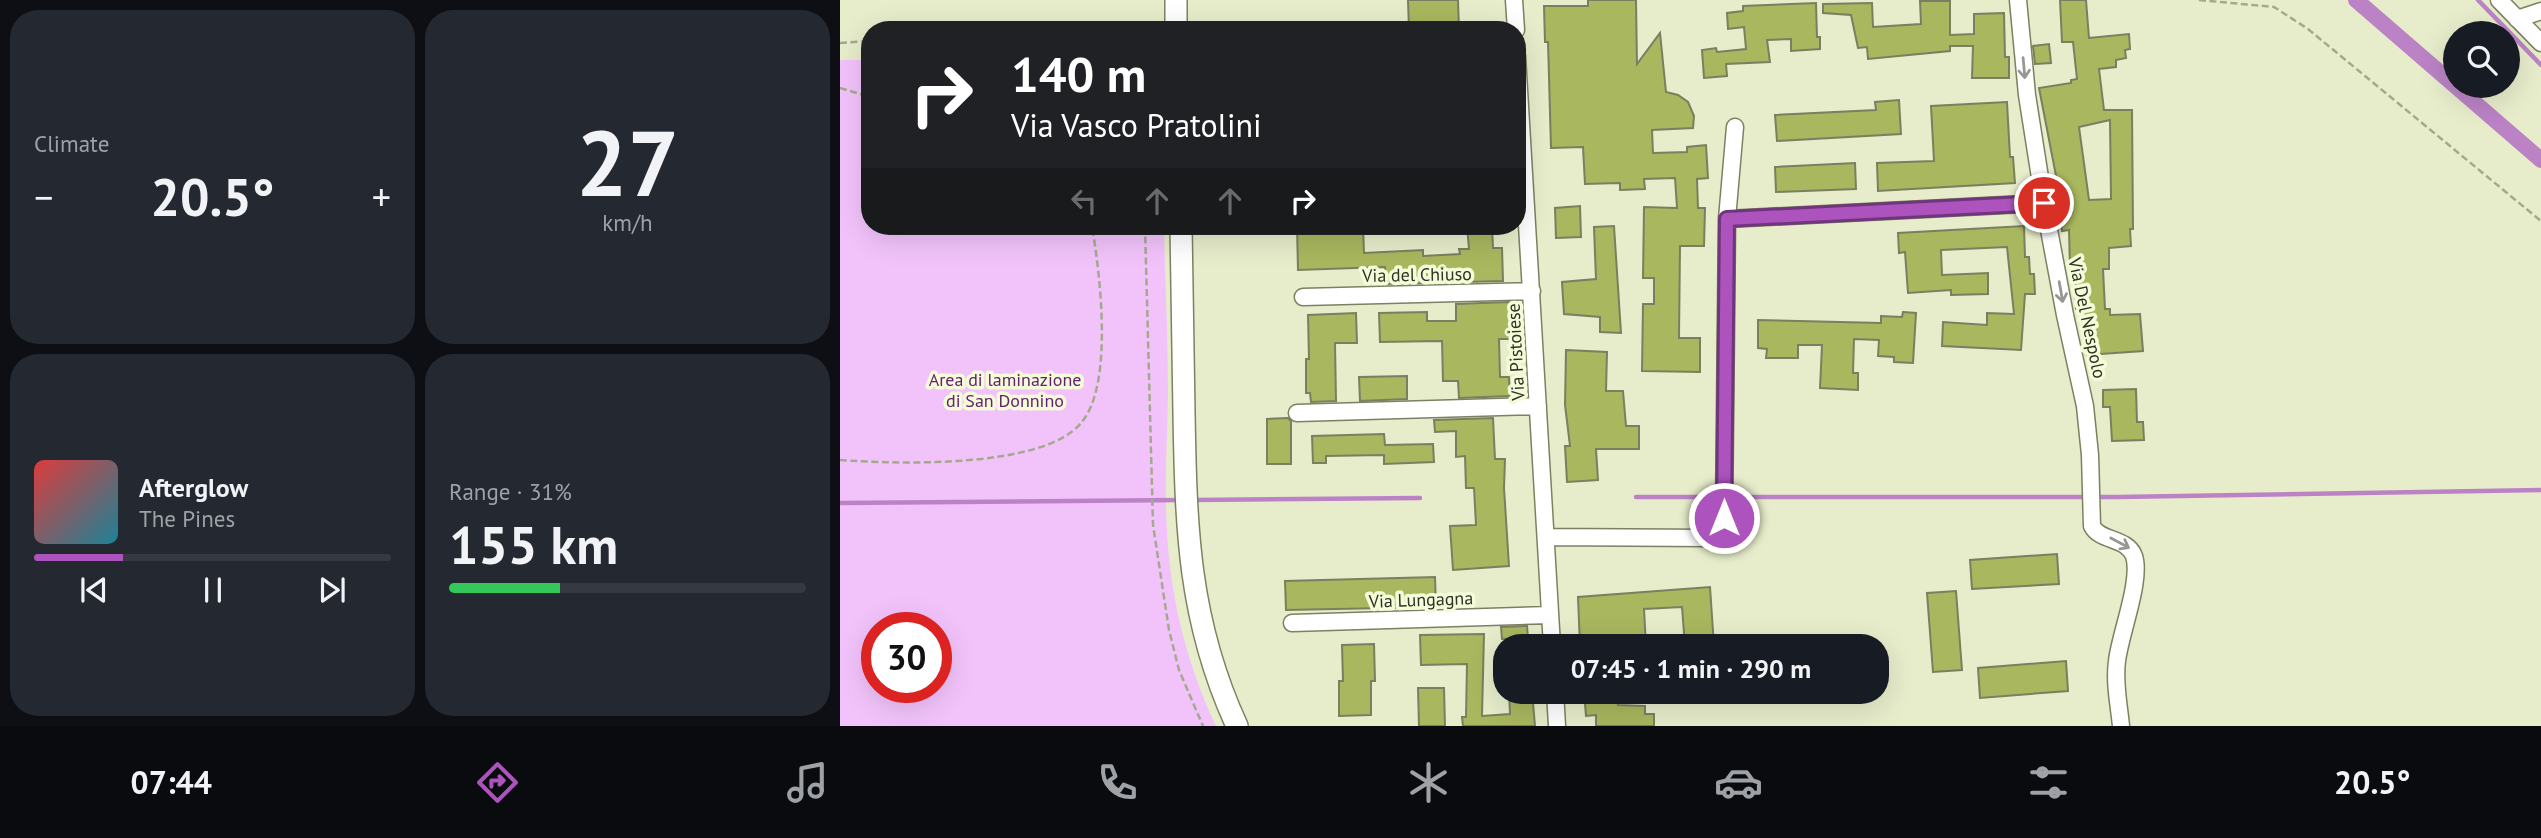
<!DOCTYPE html>
<meta charset="utf-8">
<style>
:root{--surface:#171b24;--page:#242831;--text:#f1f3f6;--muted:#9ea1a6;--line:#363941;--accent:#ad53be}
body{margin:0;font-family:"PT Sans",sans-serif;background:var(--page);color:var(--text);height:100vh;display:flex;flex-direction:column;font-size:26px;white-space:nowrap}
*{box-sizing:border-box;margin:0}
p{font-size:23px;color:var(--muted)}
.icon{flex:none;width:38px;height:38px;fill:none;stroke:currentColor;stroke-width:2;stroke-linecap:round;stroke-linejoin:round}
.map{position:relative;flex:1;overflow:hidden}
.sheet{display:flex;flex-direction:column;gap:10px;padding:10px;background:#0d0f14;width:840px}
.sheet>*{flex:none}
.hud{position:absolute;left:21px;top:21px;width:665px;height:214px;border-radius:28px;box-shadow:0 7px 28px #0002;background:#202124;color:#fff;overflow:hidden}
.buttons{position:absolute;left:1603px;top:21px;display:grid;gap:14px}
.buttons a{display:grid;place-items:center;width:77px;height:77px;border-radius:50%;background:var(--surface);box-shadow:0 7px 28px #0002;font-size:35px}
.speed{position:absolute;left:21px;top:612px;display:flex;gap:14px;font-size:35px;font-weight:700;text-align:center}
.speed>*{display:grid;place-content:center;width:91px;height:91px;border-radius:50%;background:var(--surface);box-shadow:0 7px 28px #0002;line-height:1}
.speed .limit{border:10px solid #d22;background:#fff;color:#111}
.pin{position:absolute;display:grid;place-items:center;width:60px;height:60px;color:#fff;margin:-30px;border:4px solid #fff;border-radius:50%;box-shadow:0 2px 7px #0007}
.me{position:absolute;width:77px;margin:-38px;rotate:0deg;stroke-linejoin:round;filter:drop-shadow(0 0 5px #0008)}
.turn{display:flex;align-items:center;gap:24px;height:147px;padding:0 35px;font-size:32px}
.turn .icon{width:91px;height:91px;stroke-width:2.5}
.turn b{display:block;font-size:49px;line-height:60px}
.lanes{display:flex;align-items:center;height:66px;padding:0 35px;background:#0003;justify-content:center;gap:35px;direction:ltr}
.lanes .off{opacity:.35}
.big{font-size:52px;font-weight:700;line-height:1.1}
.sheet .card{flex:1;display:flex;flex-direction:column;justify-content:center;gap:10px;min-width:0;padding:0 24px;border-radius:28px;background:var(--page)}
.sheet .dial{align-items:center;gap:0}
.dial b{font-size:91px;line-height:1}
.song{display:flex;align-items:center;gap:21px}
.cover{width:84px;height:84px;border-radius:10px;background:linear-gradient(135deg,hsl(0 70% 55%),hsl(190 70% 35%))}
.played{height:7px;border-radius:4px;background:linear-gradient(90deg,var(--accent) 25%,var(--line) 25%)}
.keys{display:flex;justify-content:space-around;direction:ltr}
.heat{display:flex;justify-content:space-between;align-items:center;font-size:38px;direction:ltr}
.charge{height:10px;border-radius:5px;background:linear-gradient(90deg,#34c759 31%,var(--line) 0)}
.sheet .tiles{flex:1;display:grid;gap:10px;grid-template-columns:repeat(2,1fr)}
.trip{position:absolute;left:653px;top:634px;width:396px;height:70px;border-radius:28px;background:var(--surface);box-shadow:0 7px 28px #0002;font-weight:700;line-height:70px;text-align:center}
.tabs{display:flex;height:112px;justify-content:space-around;align-items:center;background:#090b0e;color:var(--muted)}
.tabs .icon{width:49px;height:49px}
.tabs .selected{color:var(--accent)}
.tabs b{font-size:32px;color:var(--text)}
main{display:flex;flex:1;min-height:0}
.map>svg:first-child{display:block}
.green{fill:#f2c3fb;fill-rule:evenodd}
.lines{fill:none;stroke-linecap:round;stroke-linejoin:round}
.stream{stroke:#bb83c6;stroke-width:4.5}
.canal{stroke:#bb83c6;stroke-width:16}
.building{fill:#a9b75e;stroke:#797f60;stroke-width:2;fill-rule:evenodd}
.minor-casing{stroke:#7b8161;stroke-width:19}
.major-casing{stroke:#7b8161;stroke-width:24}
.path{stroke:#a4a98e;stroke-width:2.5;stroke-dasharray:7 3.5;stroke-linecap:butt}
.minor{stroke:#fff;stroke-width:16}
.major{stroke:#fff;stroke-width:21}
.oneway{stroke:#979892}
.route-casing{stroke:#70367c;stroke-width:18}
.route{stroke:#ad53be;stroke-width:12}
.labels{text-anchor:middle;stroke-width:7;stroke-linejoin:round;paint-order:stroke}
.street-label{font-size:18px;fill:#2f3224;stroke:#f4fbd8}
.park-label{font-size:18px;fill:#652072;stroke:#f4fbd8}
</style>
<main>
<section class="sheet">
<div class="tiles">
<div class="card"><p>Climate</p>
<div class="heat"><a>−</a><b class="big">20.5°</b><a>+</a></div>
</div>
<div class="card dial"><b>27</b><p>km/h</p></div>
<div class="card">
<div class="song"><i class="cover"></i><div><b>Afterglow</b><p>The Pines</p></div></div>
<div class="played"></div>
<div class="keys"><svg class="icon" aria-label="previous" viewBox="0 0 24 24"><path d="M18 5L8 12l10 7zM5 5v14"/></svg><svg class="icon" aria-label="pause" viewBox="0 0 24 24"><path d="M8 5v14M16 5v14"/></svg><svg class="icon" aria-label="next" viewBox="0 0 24 24"><path d="M6 5l10 7-10 7zM19 5v14"/></svg></div>
</div>
<div class="card"><p>Range · 31%</p><b class="big">155 km</b><div class="charge"></div></div>
</div>
</section>
<div class="map">
<svg width="1701" height="726" viewBox="0 0 1701 726">
<rect width="100%" height="100%" fill="#e7edcb"/>
<path class="green" d="M0,60H30V226H324C325,281 328,336 328,391C328,427 325,463 326,498C326,578 342,654 376,726H0ZM37,628H96V688H37Z"/>
<g class="lines">
<path class="stream" d="M1638,0L1701,65
M796,497H1278L1701,490
M354,500L580,498
M0,503L341,500"/>
<path class="canal" d="M1516,0L1701,160"/>
</g>
<path class="building" d="M568,0H618L619,30H569Z
M748,0H796L797,64L820,33L826,92L838,95L848,102L854,116L853,128L812,130L813,153L847,152V147L866,145L868,178L857,179L858,208H865L864,246H840L839,338H860V372L802,371L803,304H814V278H803L804,207L837,208L835,178L804,179L805,189L780,190V183L745,184L743,147L711,148L708,42H705L704,6H748Z
M1220,0H1246L1249,38L1289,34L1290,49L1285,50L1286,58L1276,60V67L1259,69L1264,110H1292L1293,229H1290L1291,246L1269,248V269H1263L1265,309H1270V315L1300,314L1303,351L1247,355L1243,322H1240L1239,309H1236L1235,269H1230L1229,230L1222,231L1220,217H1224L1199,88L1231,83V80L1237,79L1233,42H1222ZM1270,120L1271,199L1249,200L1239,127Z
M1080,1H1110V35L1134,34V14L1164,13L1165,57H1169V78H1132L1133,46H1110V51L1028,59L1027,47L1018,48L1011,15L983,13V4L1032,3L1033,27L1081,24Z
M976,3L977,37H980V49L951,51V39L927,40L930,62L886,64L887,76L864,78L862,50L876,48L877,52L906,49L904,27L888,29L887,13L903,11V6Z
M1209,44L1211,63L1195,64L1193,46Z
M1059,100L1061,134L937,141L935,115L1036,110L1035,102Z
M1167,102L1170,157H1173L1175,183L1038,191L1037,163L1094,161L1091,106Z
M1015,163L1016,189L936,192L935,167Z
M740,206L741,237L716,238L715,208Z
M457,226H523L524,253L583,250V256L620,254L619,249H629L627,226H652L653,248H662L663,281L546,284L545,267L458,270Z
M774,226L781,333L760,332V317L724,314L722,282L756,279L754,227Z
M1184,226L1185,257H1189L1190,274H1194L1195,294H1185L1181,350L1102,346L1103,322L1147,325V313L1174,314L1167,247L1101,250L1102,275L1148,273V294L1111,295V290L1068,293L1065,252L1059,253L1058,233Z
M669,302L671,339H659L660,377H669L670,396L619,398L618,381H603L602,341L540,342L539,313L587,312V321H616V304Z
M1063,312L1076,313L1073,363L1054,362V357L1038,356L1039,340L1014,339L1013,373H1018V390L980,388L982,345H958V358H926L927,349L918,348V320L1041,323V316L1062,317Z
M516,313L517,343H495L496,401L471,402L470,393H466V359H469L468,315Z
M726,350L767,352L766,391H783L786,426H799V449H756L758,480L727,482L725,446H730L725,405Z
M567,376V399L520,401L519,377Z
M1296,389L1297,422H1303L1304,440L1272,441L1270,407H1263V390Z
M448,418L451,421V464H427V419Z
M653,418L655,459H665L664,488L669,566L613,570L610,526L636,525L634,488H626L625,456L616,457V431L595,432L594,420Z
M544,434L545,445L593,444L594,462L544,464V455L486,456V463H473L472,436Z
M1217,554L1219,584L1132,589L1130,560Z
M595,577L596,607L446,610L445,581Z
M870,587L874,646H845L842,607L804,609L806,646H740L738,597Z
M1116,591L1122,670L1093,672L1087,593Z
M687,626L688,638L662,639L661,627Z
M644,634L642,716L670,714L669,691H692L695,726H623L622,717H626L627,664L581,665L580,635Z
M534,644L535,681H531V715L499,716V681H503L502,645Z
M1226,661L1228,691L1140,698L1138,668Z
M578,688H604L605,726H579Z
M744,691H774L778,705L805,706V714H814V726H756V715L746,716Z"/>
<g class="lines">
<g class="minor-casing">
<path id="minor" d="M674,0L676,30
M1178,0L1187,95L1204,203L1225,315L1245,406L1250,455L1252,526C1260,542 1287,537 1294,556C1302,580 1280,634 1277,661C1274,683 1279,705 1281,726
M1659,0L1701,43
M1677,19L1701,11
M677,56L712,646
M887,219L895,127
M463,297L692,291
M457,413L698,406
M706,537L870,538L881,531L884,518L887,219L1204,203
M452,623L710,615
M715,691L717,726"/>
</g>
<g class="major-casing">
<path id="major" d="M336,0V30
M341,226C342,288 343,350 344,413C346,527 348,620 397,726"/>
</g>
<path class="path" d="M1359,0L1434,7L1468,29L1701,221
M0,43L30,41
M0,88L30,97
M305,226L313,525L329,630L339,670L363,726
M0,460C56,464 203,469 241,423C274,385 260,274 252,226"/>
<use href="#minor" class="minor"/>
<use href="#major" class="major"/>
</g>
<defs><path id="oneway-shaft" d="M-6 0H5M1.5-3L5.5 0L1.5 3" fill="none" stroke-width="1.6" stroke-linecap="round" stroke-linejoin="round" transform="scale(1.75)"/></defs>
<g class="oneway">
<use href="#oneway-shaft" transform="translate(1184 68) rotate(85)"/>
<use href="#oneway-shaft" transform="translate(1221 292) rotate(80)"/>
<use href="#oneway-shaft" transform="translate(1280 543) rotate(28)"/>
</g>
<g class="lines">
<g class="route-casing">
<path id="route" d="M884,518L887,219L1204,203"/>
</g>
<use href="#route" class="route"/>
</g>
<g class="labels">
<g class="street-label">
<text transform="translate(577 275) rotate(-1)" y="6">Via del Chiuso</text>
<text transform="translate(1247 318) rotate(78)" y="6">Via Del Nespolo</text>
<text transform="translate(676 352) rotate(-93)" y="6">Via Pistoiese</text>
<text transform="translate(581 600) rotate(-2)" y="6">Via Lungagna</text>
</g>
<g class="park-label">
<text x="165" y="386">Area di laminazione<tspan x="165" dy="21">di San Donnino</tspan></text>
</g>
</g>
</svg>
<div class="buttons">
<a><svg class="icon" aria-label="search" viewBox="0 0 24 24"><circle cx="10" cy="10" r="6"/><path d="M15 15l6 6"/></svg></a>
</div>
<div class="speed"><div class="limit">30</div></div>
<div class="pin" style="left:1204px;top:203px;background:#d93025"><svg class="icon" aria-label="arrive" viewBox="0 0 24 24"><path d="M6 21V4h12l-3 4 3 4H6"/></svg></div>
<svg class="me" style="left:884px;top:518px" viewBox="-20 -20 40 40"><circle r="17" fill="#ad53be" stroke="#fff" stroke-width="3"/><path d="M0-11L8 9 0 5-8 9z" fill="#fff"/></svg>
<div class="trip">07:45 · 1 min · 290 m</div>
<div class="hud">
<div class="turn"><svg class="icon" aria-label="right" viewBox="0 0 24 24"><path d="M7 20v-9h11M14 6l5 5-5 5"/></svg><div><b>140 m</b>Via Vasco Pratolini</div></div>
<div class="lanes"><svg class="icon off" aria-label="left" viewBox="0 0 24 24"><path d="M17 20v-9H6M10 6l-5 5 5 5"/></svg><svg class="icon off" aria-label="ahead" viewBox="0 0 24 24"><path d="M12 20V5M6 11l6-6 6 6"/></svg><svg class="icon off" aria-label="ahead" viewBox="0 0 24 24"><path d="M12 20V5M6 11l6-6 6 6"/></svg><svg class="icon" aria-label="right" viewBox="0 0 24 24"><path d="M7 20v-9h11M14 6l5 5-5 5"/></svg></div>
</div>
</div>
</main>
<nav class="tabs">
<b>07:44</b>
<svg class="icon selected" aria-label="directions" viewBox="0 0 24 24"><path d="M12 3l9 9-9 9-9-9zM9 14v-3h6M13 9l2 2-2 2"/></svg>
<svg class="icon" aria-label="music" viewBox="0 0 24 24"><path d="M9 18V5l10-2v13"/><circle cx="6" cy="18" r="3"/><circle cx="16" cy="16" r="3"/></svg>
<svg class="icon" aria-label="phone" viewBox="0 0 24 24"><path d="M5 4h4l2 5-3 2q2 4 5 5l2-3 5 2v4C11 20 4 13 5 4z"/></svg>
<svg class="icon" aria-label="climate" viewBox="0 0 24 24"><path d="M12 3v18M4 7l16 10M4 17L20 7"/></svg>
<svg class="icon" aria-label="car" viewBox="0 0 24 24"><path d="M5 17H2v-5l4-1 3-4h7l3 4 3 1v5h-3M9 17h6M6 11h13"/><circle cx="7" cy="17" r="2"/><circle cx="17" cy="17" r="2"/></svg>
<svg class="icon" aria-label="filters" viewBox="0 0 24 24"><path d="M4 7h16M4 17h16"/><circle cx="9" cy="7" r="2"/><circle cx="15" cy="17" r="2"/></svg>
<b>20.5°</b>
</nav>
